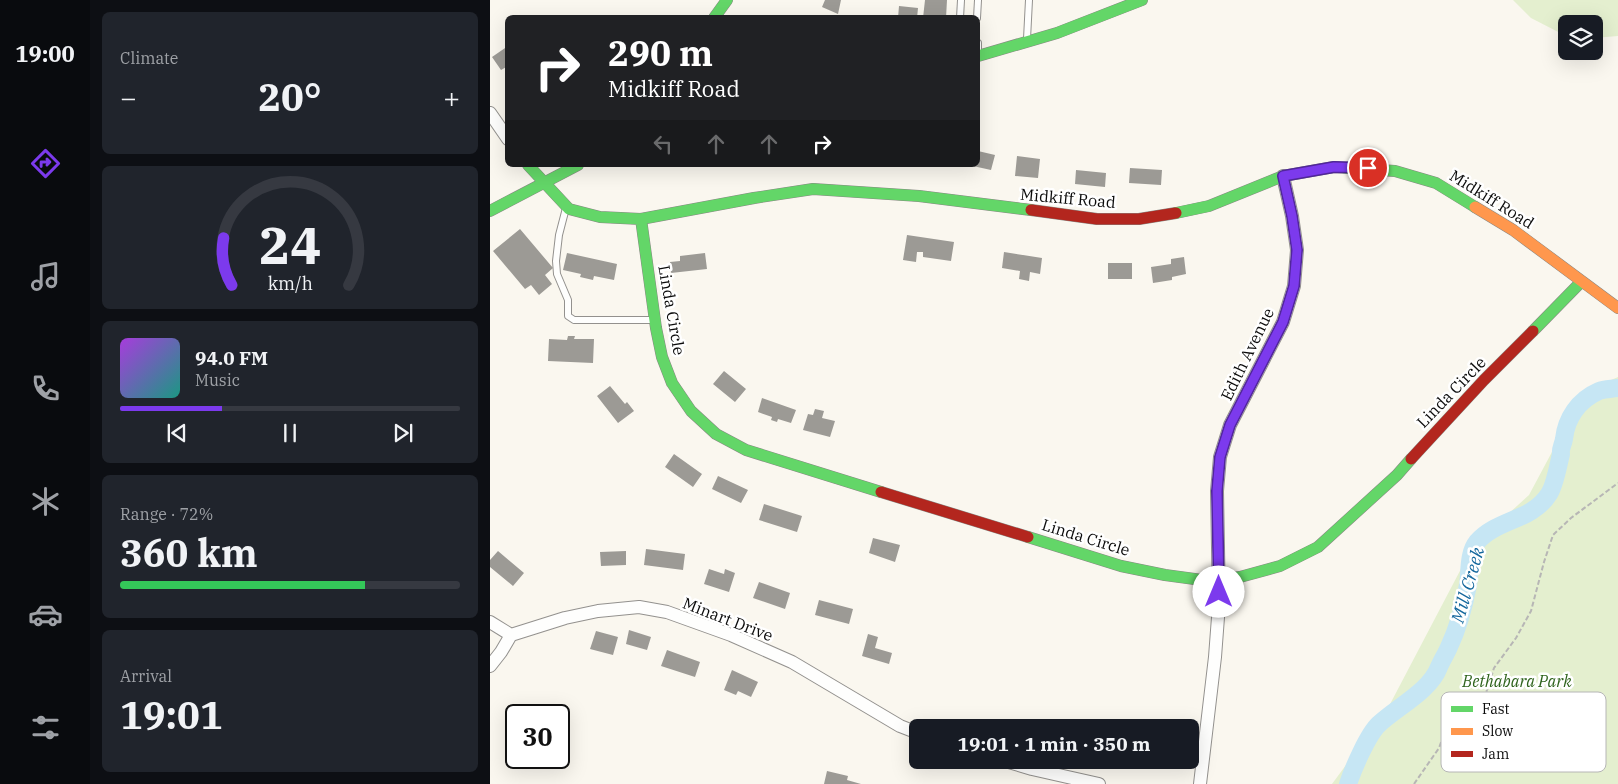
<!DOCTYPE html>
<meta charset="utf-8">
<style>
:root{--surface:#171b24;--page:#20242c;--text:#f1f3f6;--muted:#9ea1a6;--line:#363941;--accent:#7c3aed}
body{margin:0;font-family:"IBM Plex Serif",serif;background:var(--page);color:var(--text);height:100vh;display:flex;flex-direction:column;font-size:19px;white-space:nowrap}
*{box-sizing:border-box;margin:0}
p{font-size:16px;color:var(--muted)}
.icon{flex:none;width:28px;height:28px;fill:none;stroke:currentColor;stroke-width:2;stroke-linecap:round;stroke-linejoin:round}
.map{position:relative;flex:1;overflow:hidden}
.side{display:flex;flex-direction:column;gap:12px;padding:12px;background:#0d0f14;width:400px}
.side>*{flex:none}
.top-card{position:absolute;left:15px;top:15px;width:475px;height:152px;border-radius:8px;box-shadow:0 5px 20px #0002;background:#202124;color:#fff;overflow:hidden}
.controls{position:absolute;left:1068px;top:15px;display:grid;gap:10px}
.controls a{display:grid;place-items:center;width:45px;height:45px;border-radius:8px;background:var(--surface);box-shadow:0 5px 20px #0002;font-size:25px}
.speed{position:absolute;left:15px;top:704px;display:flex;gap:10px;font-size:25px;font-weight:700;text-align:center}
.speed>*{display:grid;place-content:center;width:65px;height:65px;border-radius:50%;background:var(--surface);box-shadow:0 5px 20px #0002;line-height:1}
.speed .limit{border:2px solid #111;border-radius:8px;background:#fff;color:#111}
.pin{position:absolute;display:grid;place-items:center;width:42px;height:42px;color:#fff;margin:-21px;border:2px solid #fff;border-radius:50%;box-shadow:0 1px 5px #0007}
.me{position:absolute;width:55px;margin:-28px;rotate:0deg;stroke-linejoin:round;filter:drop-shadow(0 0 4px #0008)}
.turn{display:flex;align-items:center;gap:18px;height:105px;padding:0 20px;font-size:22px}
.turn .icon{width:65px;height:65px;stroke-width:2.5}
.turn b{display:block;font-size:35px;line-height:42px}
.lanes{display:flex;align-items:center;height:48px;padding:0 20px;background:#0003;justify-content:center;gap:25px;direction:ltr}
.lanes .off{opacity:.35}
.big{font-size:38px;font-weight:700;line-height:1.1}
.side .widget{flex:1;display:flex;flex-direction:column;justify-content:center;gap:8px;min-width:0;padding:0 18px;border-radius:8px;background:var(--page)}
.side .dial{align-items:center;gap:0}
.dial svg{height:130px;overflow:visible;fill:none;stroke:var(--line);stroke-width:7;stroke-linecap:round;text-anchor:middle}
.dial text{fill:var(--text);stroke:none}
.song{display:flex;align-items:center;gap:15px}
.cover{width:60px;height:60px;border-radius:8px;background:linear-gradient(135deg,hsl(280 70% 55%),hsl(170 70% 35%))}
.played{height:5px;border-radius:2px;background:linear-gradient(90deg,var(--accent) 30%,var(--line) 30%)}
.keys{display:flex;justify-content:space-around;direction:ltr}
.heat{display:flex;justify-content:space-between;align-items:center;font-size:28px;direction:ltr}
.charge{height:8px;border-radius:4px;background:linear-gradient(90deg,#34c759 72%,var(--line) 0)}
.trip{position:absolute;left:419px;top:719px;width:290px;height:50px;border-radius:8px;background:var(--surface);box-shadow:0 5px 20px #0002;font-weight:700;line-height:50px;text-align:center}
main{display:flex;flex:1;min-height:0}
.tab-bar{display:flex;flex-direction:column;width:90px;justify-content:space-around;align-items:center;background:#090b0e;color:var(--muted)}
.tab-bar .icon{width:35px;height:35px}
.tab-bar .selected{color:var(--accent)}
.tab-bar b{font-size:22px;color:var(--text)}
.map>svg:first-child{display:block}
.green{fill:#e4efcf}
.lines{fill:none;stroke-linecap:round;stroke-linejoin:round}
.river{stroke:#c6e6f4;stroke-width:18}
.building{fill:#9c9a95}
.lane-casing{stroke:#93918e;stroke-width:8}
.street-casing{stroke:#93918e;stroke-width:14}
.fast-casing{stroke:#898884;stroke-width:12}
.slow-casing{stroke:#898884;stroke-width:12}
.jam-casing{stroke:#898884;stroke-width:12}
.path{stroke:#b7b6b5;stroke-width:2;stroke-dasharray:5 2.5;stroke-linecap:butt}
.lane{stroke:#fefefd;stroke-width:6}
.street{stroke:#fefefd;stroke-width:12}
.fast{stroke:#63d668;stroke-width:11}
.slow{stroke:#ff974d;stroke-width:11}
.jam{stroke:#b3261e;stroke-width:11}
.route-casing{stroke:#51269a;stroke-width:12}
.route{stroke:#7c3aed;stroke-width:9}
.labels{text-anchor:middle;stroke-width:5;stroke-linejoin:round;paint-order:stroke}
.street-label{font-size:16px;fill:#0b0b0b;stroke:#fff}
.park-label{font-size:16px;font-style:italic;fill:#2e631c;stroke:#fff}
.water-label{font-size:18px;font-style:italic;fill:#15689d;stroke:#fff}
.key{fill:#fff;stroke:#b6b6b6;stroke-width:1}
.key-label{font-size:14px;fill:#0b0b0b}
</style>
<main>
<nav class="tab-bar">
<b>19:00</b>
<svg class="icon selected" aria-label="directions" viewBox="0 0 24 24"><path d="M12 3l9 9-9 9-9-9zM9 14v-3h6M13 9l2 2-2 2"/></svg>
<svg class="icon" aria-label="music" viewBox="0 0 24 24"><path d="M9 18V5l10-2v13"/><circle cx="6" cy="18" r="3"/><circle cx="16" cy="16" r="3"/></svg>
<svg class="icon" aria-label="phone" viewBox="0 0 24 24"><path d="M5 4h4l2 5-3 2q2 4 5 5l2-3 5 2v4C11 20 4 13 5 4z"/></svg>
<svg class="icon" aria-label="climate" viewBox="0 0 24 24"><path d="M12 3v18M4 7l16 10M4 17L20 7"/></svg>
<svg class="icon" aria-label="car" viewBox="0 0 24 24"><path d="M5 17H2v-5l4-1 3-4h7l3 4 3 1v5h-3M9 17h6M6 11h13"/><circle cx="7" cy="17" r="2"/><circle cx="17" cy="17" r="2"/></svg>
<svg class="icon" aria-label="filters" viewBox="0 0 24 24"><path d="M4 7h16M4 17h16"/><circle cx="9" cy="7" r="2"/><circle cx="15" cy="17" r="2"/></svg>
</nav>
<section class="side">
<div class="widget"><p>Climate</p>
<div class="heat"><a>−</a><b class="big">20°</b><a>+</a></div>
</div>
<div class="widget dial"><svg viewBox="0 0 100 80">
<path d="M14 69A42 42 0 1 1 86 69"/>
<path d="M14 69A42 42 0 0 1 9 40" stroke="#7c3aed"/>
<text x="50" y="56" font-size="32" font-weight="700">24</text>
<text x="50" y="72" font-size="11">km/h</text>
</svg></div>
<div class="widget">
<div class="song"><i class="cover"></i><div><b>94.0 FM</b><p>Music</p></div></div>
<div class="played"></div>
<div class="keys"><svg class="icon" aria-label="previous" viewBox="0 0 24 24"><path d="M18 5L8 12l10 7zM5 5v14"/></svg><svg class="icon" aria-label="pause" viewBox="0 0 24 24"><path d="M8 5v14M16 5v14"/></svg><svg class="icon" aria-label="next" viewBox="0 0 24 24"><path d="M6 5l10 7-10 7zM19 5v14"/></svg></div>
</div>
<div class="widget"><p>Range · 72%</p><b class="big">360 km</b><div class="charge"></div></div>
<div class="widget"><p>Arrival</p><b class="big">19:01</b></div>
</section>
<div class="map">
<svg width="1128" height="784" viewBox="0 0 1128 784">
<rect width="100%" height="100%" fill="#faf7ef"/>
<path class="green" d="M1023,0H1128V36L1104,38V24H1076V36L1041,18Z
M1128,377V784H842L898,708L983,546L1039,495L1094,392Z"/>
<g class="lines">
<path class="river" d="M858,784C863,769 878,734 889,724C907,707 940,691 949,667C952,660 956,654 959,647C968,628 974,606 978,585C980,572 978,553 987,542C1007,519 1042,521 1059,494C1065,485 1068,466 1071,454C1070,449 1073,445 1074,439C1076,419 1088,400 1109,391C1114,389 1122,389 1128,388"/>
</g>
<path class="building" d="M335,0H351L348,14L332,7Z
M435,0H457L456,18H433Z
M409,6L428,8L427,18H408Z
M18,46V66L11,70L2,57Z
M488,151L505,155L501,170L483,166L488,165Z
M527,156L550,159L548,178L525,176Z
M640,168L672,170L671,185L639,183Z
M586,170L616,173L615,187L585,184Z
M30,229L63,268L55,275L62,284L49,295L41,285L35,289L3,251Z
M417,235L464,242L461,261L433,257V252H427L426,262L413,260Z
M514,252L552,258L550,274L540,272L539,281L529,279L530,271L512,268Z
M77,253L127,264L124,280L104,276L103,280L90,277L91,274L73,270Z
M215,253L217,269L181,273L180,262L190,261V256Z
M694,257L696,274L682,277V280L663,283L661,267L681,264V259Z
M618,263H642V279H618Z
M78,336H85L84,339H104L103,363L58,361L59,339L77,340Z
M234,371L256,389L245,402L223,384Z
M120,386L135,404L137,402L144,411L128,423L107,396Z
M272,398L306,410L301,423L288,419L287,422L281,420L282,417L268,412Z
M325,409L334,411L332,418L345,421L340,437L313,430L318,414L323,415Z
M184,454L212,474L203,487L175,467Z
M228,476L258,490L251,503L222,489Z
M274,504L312,516L307,532L269,520Z
M383,538L410,545L405,562L379,553Z
M156,549L195,554L193,570L154,565Z
M8,551L34,573L23,586L0,567V560Z
M136,551V565L111,566L110,552Z
M219,569L234,574L235,569L245,573L239,592L214,584Z
M269,582L300,593L295,609L263,598Z
M329,600L363,609L359,624L325,615Z
M139,630L161,637L157,650L136,644Z
M106,631L128,637L123,655L100,649Z
M378,634L388,637L385,648L402,653L399,664L372,656Z
M177,650L210,662L205,677L171,666Z
M242,670L268,682L261,697L248,691L246,695L234,690Z
M337,771L358,776L357,780L371,784H334Z"/>
<g class="lines">
<g class="lane-casing">
<path id="lane" d="M470,18L471,0
M487,18L488,0
M537,39L539,0
M488,43V55
M76,208L69,235L66,261L67,274L78,300V316L84,320H165"/>
</g>
<g class="street-casing">
<path id="street" d="M0,113L18,139
M0,622L21,635
M21,635L75,618L108,611L149,607L177,612L241,635L302,662L410,726L428,733
M0,666L11,652L21,635
M512,760L542,769L609,784
M710,784L725,657L729,604L727,491L730,457L740,425L793,322L804,286L807,250L802,216L793,176"/>
</g>
<g class="fast-casing">
<path id="fast" d="M224,18L237,0
M488,56L567,33L652,0
M38,165L79,209L110,217L151,219L264,198L323,189L429,196L541,210
M0,211L88,165
M686,213L719,206L793,176L844,167L905,171L946,183L985,207
M151,219L166,328L172,357L182,383L201,411L226,434L256,450L391,492
M1043,331L1091,282
M538,537L631,566L675,575L712,580H729L750,577L790,566L828,547L907,475L921,459"/>
</g>
<g class="slow-casing">
<path id="slow" d="M985,207L1023,230L1128,308"/>
</g>
<g class="jam-casing">
<path id="jam" d="M541,210L607,219H649L686,213
M921,459L994,380L1043,331
M391,492L538,537"/>
</g>
<path class="path" d="M924,784L949,748L956,729L978,714L995,696L1004,668L1026,638L1041,611L1054,562L1063,535L1081,518L1128,483"/>
<use href="#lane" class="lane"/>
<use href="#street" class="street"/>
<use href="#fast" class="fast"/>
<use href="#slow" class="slow"/>
<use href="#jam" class="jam"/>
</g>
<g class="lines">
<g class="route-casing">
<path id="route" d="M729,592L727,491L730,457L740,425L793,322L804,286L807,250L802,216L793,176L844,167L878,168"/>
</g>
<use href="#route" class="route"/>
</g>
<g class="labels">
<g class="street-label">
<text transform="translate(578 198) rotate(5)" y="6">Midkiff Road</text>
<text transform="translate(1002 199) rotate(32)" y="6">Midkiff Road</text>
<text transform="translate(182 310) rotate(80)" y="6">Linda Circle</text>
<text transform="translate(757 354) rotate(-64)" y="6">Edith Avenue</text>
<text transform="translate(961 392) rotate(-46)" y="6">Linda Circle</text>
<text transform="translate(596 537) rotate(17)" y="6">Linda Circle</text>
<text transform="translate(238 619) rotate(21)" y="6">Minart Drive</text>
</g>
<g class="park-label">
<text x="1027" y="687">Bethabara Park</text>
</g>
<g class="water-label">
<text transform="translate(978 585) rotate(-74)" y="6">Mill Creek</text>
</g>
</g>
<rect x="951" y="692" width="165" height="80" rx="8" class="key"/>
<rect x="961" y="706" width="22" height="6" fill="#63d668"/>
<rect x="961" y="728" width="22" height="7" fill="#ff974d"/>
<rect x="961" y="751" width="22" height="6" fill="#b3261e"/>
<g class="key-label">
<text x="992" y="714">Fast</text>
<text x="992" y="736">Slow</text>
<text x="992" y="759">Jam</text>
</g>
</svg>
<div class="controls">
<a><svg class="icon" aria-label="layers" viewBox="0 0 24 24"><path d="M12 4l9 5-9 5-9-5zM3 14l9 5 9-5"/></svg></a>
</div>
<div class="speed"><div class="limit">30</div></div>
<div class="pin" style="left:878px;top:168px;background:#d93025"><svg class="icon" aria-label="arrive" viewBox="0 0 24 24"><path d="M6 21V4h12l-3 4 3 4H6"/></svg></div>
<svg class="me" style="left:729px;top:592px" viewBox="-20 -20 40 40"><circle r="19" fill="#fff"/><path d="M0-13L10 11 0 6-10 11z" fill="#7c3aed"/></svg>
<div class="trip">19:01 · 1 min · 350 m</div>
<div class="top-card">
<div class="turn"><svg class="icon" aria-label="right" viewBox="0 0 24 24"><path d="M7 20v-9h11M14 6l5 5-5 5"/></svg><div><b>290 m</b>Midkiff Road</div></div>
<div class="lanes"><svg class="icon off" aria-label="left" viewBox="0 0 24 24"><path d="M17 20v-9H6M10 6l-5 5 5 5"/></svg><svg class="icon off" aria-label="ahead" viewBox="0 0 24 24"><path d="M12 20V5M6 11l6-6 6 6"/></svg><svg class="icon off" aria-label="ahead" viewBox="0 0 24 24"><path d="M12 20V5M6 11l6-6 6 6"/></svg><svg class="icon" aria-label="right" viewBox="0 0 24 24"><path d="M7 20v-9h11M14 6l5 5-5 5"/></svg></div>
</div>
</div>
</main>
